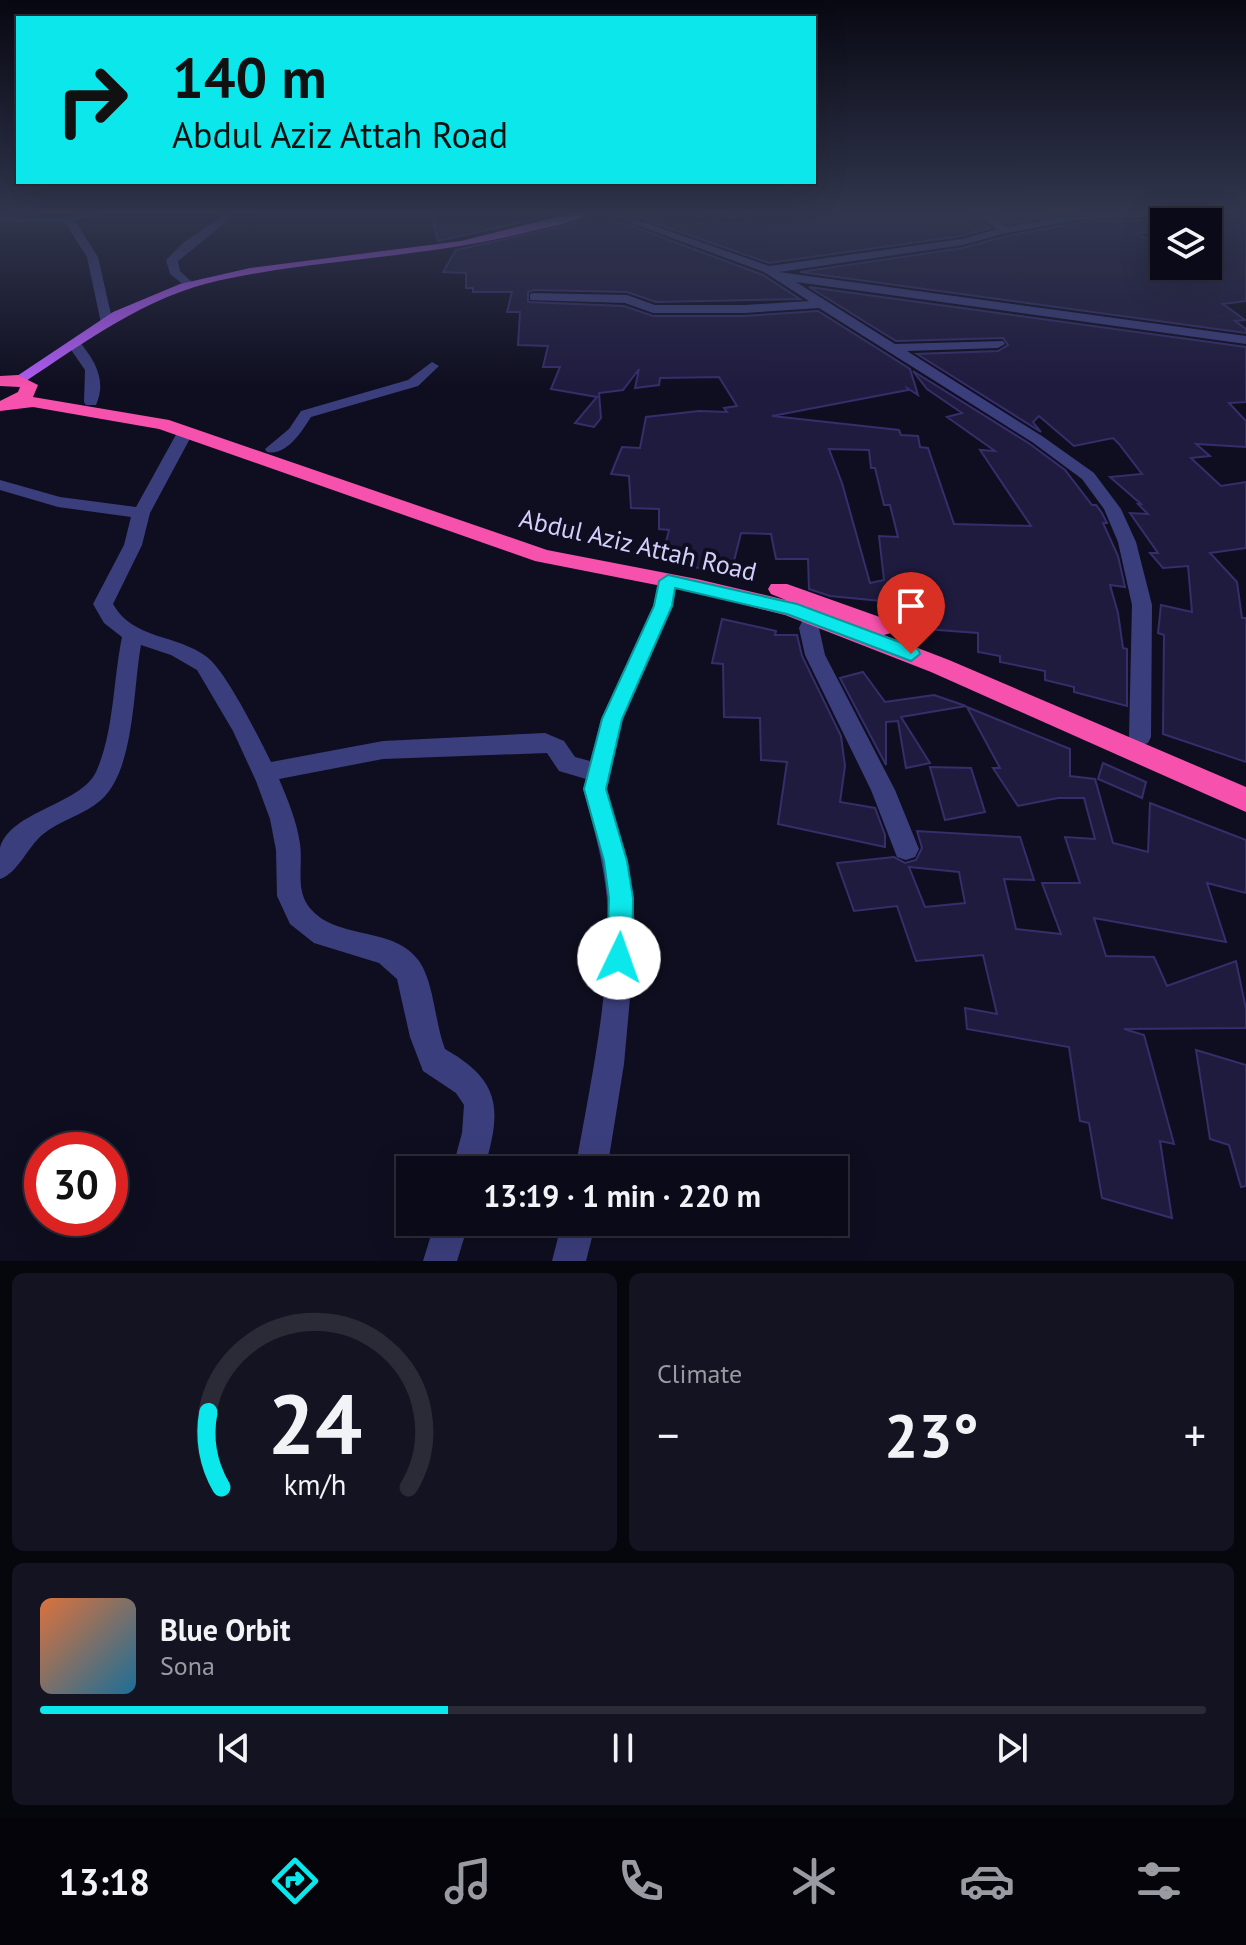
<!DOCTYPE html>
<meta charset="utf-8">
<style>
:root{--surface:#0b0a18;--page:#141321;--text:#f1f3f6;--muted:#9a9aa2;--line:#2b2b37;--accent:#0ce7eb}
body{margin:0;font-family:"PT Sans",sans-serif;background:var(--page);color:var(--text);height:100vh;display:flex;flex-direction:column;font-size:30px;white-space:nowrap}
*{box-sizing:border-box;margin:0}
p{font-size:26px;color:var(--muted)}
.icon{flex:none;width:44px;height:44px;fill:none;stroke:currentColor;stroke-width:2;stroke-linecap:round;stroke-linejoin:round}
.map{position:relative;height:1261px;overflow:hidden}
.panel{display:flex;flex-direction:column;gap:12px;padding:12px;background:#06060d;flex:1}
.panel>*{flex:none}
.hud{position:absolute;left:16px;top:16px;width:800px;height:168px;border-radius:0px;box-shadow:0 8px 32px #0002,0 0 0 2px var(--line);background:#0ce7eb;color:#111;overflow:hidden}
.controls{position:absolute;left:1150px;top:208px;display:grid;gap:16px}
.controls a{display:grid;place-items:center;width:72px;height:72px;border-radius:0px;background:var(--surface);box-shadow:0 8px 32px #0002,0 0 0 2px var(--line);font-size:40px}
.speed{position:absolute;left:24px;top:1132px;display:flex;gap:16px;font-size:40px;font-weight:700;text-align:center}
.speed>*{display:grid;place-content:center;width:104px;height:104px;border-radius:50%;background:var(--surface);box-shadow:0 8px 32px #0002,0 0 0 2px var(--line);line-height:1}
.speed .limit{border:12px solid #d22;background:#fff;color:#111}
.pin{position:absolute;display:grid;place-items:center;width:68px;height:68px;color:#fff;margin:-82px -34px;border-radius:50% 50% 50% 0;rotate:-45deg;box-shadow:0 0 8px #0007}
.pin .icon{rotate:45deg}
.me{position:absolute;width:88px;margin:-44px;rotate:3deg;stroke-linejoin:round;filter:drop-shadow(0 0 6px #0008)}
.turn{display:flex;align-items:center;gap:28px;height:168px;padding:0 24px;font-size:36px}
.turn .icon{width:104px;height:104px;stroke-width:2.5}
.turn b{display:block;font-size:56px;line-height:68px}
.big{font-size:60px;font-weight:700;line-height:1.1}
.panel .tile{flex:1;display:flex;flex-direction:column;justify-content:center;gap:12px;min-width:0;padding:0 28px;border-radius:12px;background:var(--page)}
.panel .dial{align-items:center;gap:0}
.dial svg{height:208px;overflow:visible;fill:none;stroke:var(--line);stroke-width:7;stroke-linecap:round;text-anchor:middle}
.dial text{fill:var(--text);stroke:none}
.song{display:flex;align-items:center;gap:24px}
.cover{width:96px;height:96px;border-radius:12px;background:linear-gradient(135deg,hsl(20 70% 55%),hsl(200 70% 35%))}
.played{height:8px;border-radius:4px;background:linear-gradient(90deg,var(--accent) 35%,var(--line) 35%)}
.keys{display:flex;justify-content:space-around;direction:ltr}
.heat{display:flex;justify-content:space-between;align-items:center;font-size:44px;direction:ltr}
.panel .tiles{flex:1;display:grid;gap:12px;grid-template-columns:1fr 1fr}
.tile:last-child{grid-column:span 2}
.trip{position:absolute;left:396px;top:1156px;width:452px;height:80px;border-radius:0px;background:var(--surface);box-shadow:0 8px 32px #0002,0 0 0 2px var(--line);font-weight:700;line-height:80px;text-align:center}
.tabs{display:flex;height:128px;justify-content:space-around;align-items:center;background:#04040a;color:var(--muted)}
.tabs .icon{width:56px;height:56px}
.tabs .current{color:var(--accent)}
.tabs b{font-size:36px;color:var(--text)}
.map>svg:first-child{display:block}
.building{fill:#1f1b3f;stroke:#352e6a;stroke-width:2;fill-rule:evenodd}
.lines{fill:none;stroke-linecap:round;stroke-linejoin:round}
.minor{fill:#3b3e7c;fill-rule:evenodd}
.major{fill:#b05cf6;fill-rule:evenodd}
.highway{fill:#f651ad;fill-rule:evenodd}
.route{fill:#0ce7eb;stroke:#089699;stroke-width:2}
.labels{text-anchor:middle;stroke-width:8;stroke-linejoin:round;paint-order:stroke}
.street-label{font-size:26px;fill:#d1cffc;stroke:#0f0e20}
</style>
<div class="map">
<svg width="1246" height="1261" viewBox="0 0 1246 1261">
<rect width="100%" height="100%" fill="#0f0e20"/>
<path class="building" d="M436,211H570L438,241L432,217L440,215Z
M620,211H686L696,216L715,218L804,211H969L990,228L961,236L769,263Z
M988,211H1079L1008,224Z
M597,213L763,275L800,299L656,302L627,292L534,290L528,292V302L624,306L653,316H744L818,311L910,369L918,395L907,388L908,390L772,416L899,430L901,435L918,436L920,447L928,448L954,524L1031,526L980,450L995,451L947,417L962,413L927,389L913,371L1030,444L1065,470L1092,505H1096L1102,513L1107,523H1103L1118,556L1125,587L1110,585L1118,613L1123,648L1127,649V706L1074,692V687L1045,680V671L1000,662V656L978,652V633L925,629L921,615L883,613L881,601L830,596L809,589L808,559H776L771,534L741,533L731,573L661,562L669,530L659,529V509L631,508L629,476L611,474L622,447L640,448L646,417L699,411L727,412L724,408L737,406L719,377L660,378L659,385L635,388L639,369L623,390L599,393L601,418L594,427L575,423L597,397L551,389L560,367H543L548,346L518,345L520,312H507L512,292H473V288H466V273L443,272L456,250L565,226ZM829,449L869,450L871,468H875L884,505H890L898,537L879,536L884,580L870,583L842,483Z
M1246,213V301L1223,304L1245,320L1235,321L1246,329V333L800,272L963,248L1007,236L1082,222L1239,217ZM1164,222H1208V276L1191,266H1164V249L1137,233L1164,230Z
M809,287L1246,347V402L1229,403L1246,421V447L1196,444L1210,456L1191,458L1221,486L1246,482V548L1210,553L1237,582L1242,618H1246V762L1163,734L1164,635L1158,633L1161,605L1192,612L1188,566L1163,568L1150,553H1158L1130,513L1148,514L1138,504H1141L1110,477L1142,474L1119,444L1113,438L1074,446L1039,416L1033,422L1041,432L917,354L998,351L1008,345L1003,338L896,341Z
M722,619L776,631L775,635H797L802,656L841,736L845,766L840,802L875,808L885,835V847L778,824L787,762L761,760L760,718L724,717L723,664L712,663Z
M863,672L885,702L934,695L966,706L901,717L930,763L906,768L898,721L886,722V765L840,678Z
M967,707L1070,749V776L1095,779L1113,843L1148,852L1150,803L1246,840V893L1207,883L1226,942L1094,918L1106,956L1154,957L1167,986L1236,961L1246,1009V1028L1124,1029L1144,1035L1174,1144L1160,1141L1172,1218L1102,1198L1089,1123L1080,1121L1069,1047L967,1029L965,1008L997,1014L983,955L916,961L897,906L854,911L837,863L894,857L905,863L916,860L922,848L917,831L1020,837L1034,880L1004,879L1016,929L1061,934L1042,883H1080L1065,837L1095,839L1084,798H1058L1018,806L993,768H1000ZM909,867L959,872L965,903L925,907Z
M1103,763L1146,782L1142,798L1098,779Z
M930,767L971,768L985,812L945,820Z
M1196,1050L1246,1065V1186L1241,1187L1229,1145L1210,1139Z"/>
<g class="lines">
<path class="minor" d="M94,211H110L75,221L98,257L113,323L107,327L101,323L87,257L65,223L0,222V216L68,217Z
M205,211L230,212L231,218L178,261L180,271L195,285L189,289L170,274L166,260L184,242L221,217Z
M599,211H612L769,266L962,239L997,229L972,211H983L1007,227L1082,213L1244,211L1239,214L1082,219L1006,233L963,245L779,272L1246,336V344L796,282L895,344L1003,341L1005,344L998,348L907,351L1042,436L1094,473L1121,509L1136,542L1152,605L1151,737L1148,743L1140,746L1132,743L1129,737L1132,605L1118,542L1104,509L1082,479L1032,442L819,308L744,313H653L625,303L530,300V294L534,293L627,295L655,305H744L809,301L764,272Z
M69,341H79C95,361 107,380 96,405H86L84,402L85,370L67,344Z
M432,362L439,366L418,386L311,417C302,431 287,456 267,452L265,449L289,429L301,411L408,380Z
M186,426L194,431L150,513L142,545L113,604C133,640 177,634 207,657C226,671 259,738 271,762L383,741L545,733L564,741L575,757L590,761L601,719L653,606L659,581L668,575L677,581L673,606L623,719L607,789L628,861L636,932L624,1064L607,1170H575C589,1092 606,1013 608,933C610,884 596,836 583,789L586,779L559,771L547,753L383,759L279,779C288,800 297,822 300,844C303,863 296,887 307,904C332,942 393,924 419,961C434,982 435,1024 445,1049C503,1082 501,1111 484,1170H452L462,1133L464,1105L456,1093L423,1071L410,1037L397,979L379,963L314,943L290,924L277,896L276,850L270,819L256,781L233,731L197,670L171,655L141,645C133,688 135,770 101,800C84,815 60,820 42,835C27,848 18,873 0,879C0,870 0,857 0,848C10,811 80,805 96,772C114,732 113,681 122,637L104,623L93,604L124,545L131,517L58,507L0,490V480L60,497L136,507L178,431Z
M813,611L823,618L819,628L825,655L895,790L919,849L915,857L906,860L897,857L871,790L805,655L799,628L806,613Z
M435,1222H469L457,1261H423Z
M562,1222H596L586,1261H552Z"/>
<path class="major" d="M581,211H595C578,222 552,226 532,231C429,258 324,258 221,280C144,297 87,341 23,383L11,380L113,312L180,284L250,268L461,241Z"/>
<path class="highway" d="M18,375L38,385L33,397L169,420L547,550L697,579L786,600L771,594L768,589L771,584H787L891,621L895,627L891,633L884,635L949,660L1246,787V812L931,672L785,615L697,593L535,561L159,429L33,407L0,411V401L18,392L20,387L0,386V376Z"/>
</g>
<linearGradient id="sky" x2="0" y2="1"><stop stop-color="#080812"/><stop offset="0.55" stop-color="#31364e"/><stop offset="1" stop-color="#31364e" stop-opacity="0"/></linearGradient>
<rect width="1246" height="387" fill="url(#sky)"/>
<path class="route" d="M668,575L797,604L918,649L920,654L911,661L787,614L675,588L672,606L622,719L606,789L627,861L633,898L632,958L628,967L619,970L610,967L607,958L609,898L604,861L584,789L602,719L654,606L659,581Z"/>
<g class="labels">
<g class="street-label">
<text transform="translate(638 545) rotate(13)" y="9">Abdul Aziz Attah Road</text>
</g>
</g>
</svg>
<div class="controls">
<a><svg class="icon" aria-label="layers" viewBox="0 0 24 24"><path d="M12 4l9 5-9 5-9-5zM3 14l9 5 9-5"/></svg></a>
</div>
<div class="speed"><div class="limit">30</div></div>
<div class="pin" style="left:911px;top:654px;background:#d93025"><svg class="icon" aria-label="arrive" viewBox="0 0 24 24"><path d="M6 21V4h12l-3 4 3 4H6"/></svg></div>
<svg class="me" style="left:619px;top:958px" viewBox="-20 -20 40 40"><circle r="19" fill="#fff"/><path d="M0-13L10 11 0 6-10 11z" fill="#0ce7eb"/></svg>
<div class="trip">13:19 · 1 min · 220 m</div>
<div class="hud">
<div class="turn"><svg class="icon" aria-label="right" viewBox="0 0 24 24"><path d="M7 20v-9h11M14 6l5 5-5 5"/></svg><div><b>140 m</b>Abdul Aziz Attah Road</div></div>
</div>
</div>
<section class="panel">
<div class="tiles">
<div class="tile dial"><svg viewBox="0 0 100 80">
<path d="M14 69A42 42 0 1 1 86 69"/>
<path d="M14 69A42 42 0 0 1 9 40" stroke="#0ce7eb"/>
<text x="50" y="56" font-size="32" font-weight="700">24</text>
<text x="50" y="72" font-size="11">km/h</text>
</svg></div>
<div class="tile"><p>Climate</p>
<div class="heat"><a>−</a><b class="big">23°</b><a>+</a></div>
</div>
<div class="tile">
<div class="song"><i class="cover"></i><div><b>Blue Orbit</b><p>Sona</p></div></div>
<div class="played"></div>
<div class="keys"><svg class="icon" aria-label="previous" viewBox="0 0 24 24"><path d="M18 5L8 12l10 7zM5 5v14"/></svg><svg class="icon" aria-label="pause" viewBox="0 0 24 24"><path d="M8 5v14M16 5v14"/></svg><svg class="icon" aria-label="next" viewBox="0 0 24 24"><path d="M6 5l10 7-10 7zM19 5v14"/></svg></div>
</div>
</div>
</section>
<nav class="tabs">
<b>13:18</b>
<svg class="icon current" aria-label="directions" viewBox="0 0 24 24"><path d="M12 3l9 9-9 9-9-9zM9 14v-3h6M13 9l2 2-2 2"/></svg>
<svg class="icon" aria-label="music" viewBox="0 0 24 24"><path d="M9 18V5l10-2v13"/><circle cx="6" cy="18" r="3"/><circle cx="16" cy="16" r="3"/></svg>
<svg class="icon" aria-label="phone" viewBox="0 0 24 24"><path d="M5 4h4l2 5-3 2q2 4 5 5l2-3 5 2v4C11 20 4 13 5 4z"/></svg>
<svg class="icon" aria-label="climate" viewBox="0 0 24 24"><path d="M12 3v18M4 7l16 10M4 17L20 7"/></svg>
<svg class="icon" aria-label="car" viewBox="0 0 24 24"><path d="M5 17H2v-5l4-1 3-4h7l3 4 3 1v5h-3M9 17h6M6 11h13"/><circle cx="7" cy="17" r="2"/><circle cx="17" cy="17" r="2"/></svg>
<svg class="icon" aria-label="filters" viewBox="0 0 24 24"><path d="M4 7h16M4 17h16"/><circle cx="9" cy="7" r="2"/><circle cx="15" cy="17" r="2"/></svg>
</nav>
